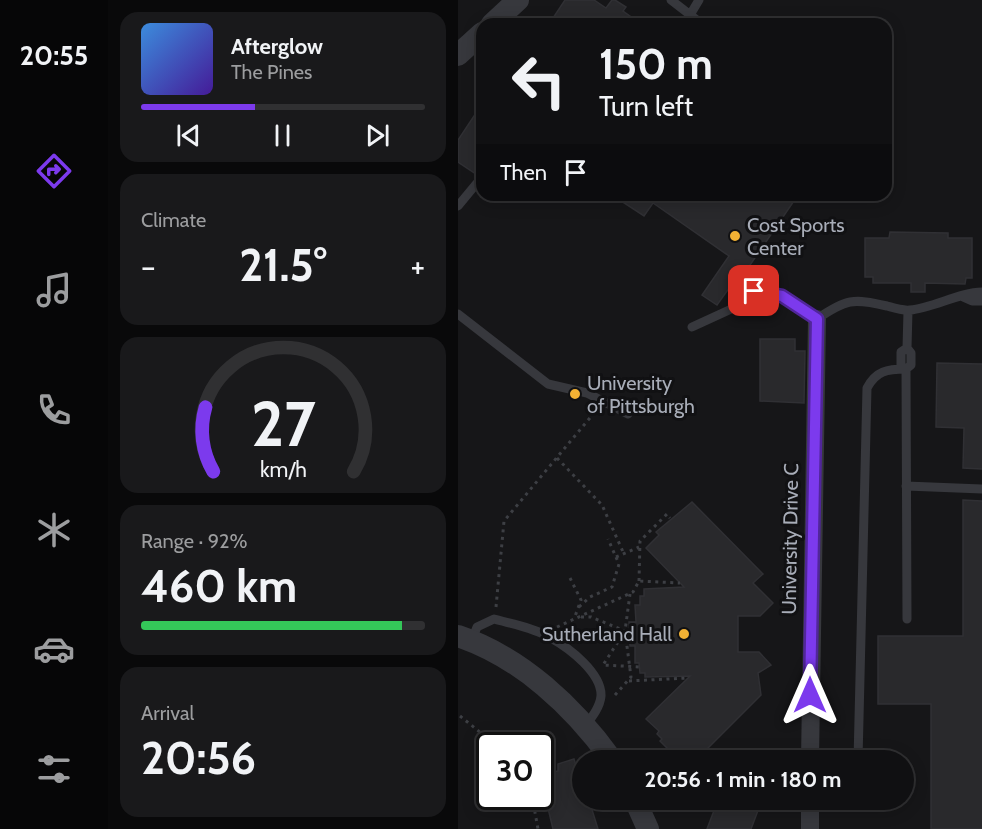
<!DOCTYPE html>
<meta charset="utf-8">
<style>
:root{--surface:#101012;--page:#19191b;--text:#f1f3f6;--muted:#9c9d9f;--line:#303032;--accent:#7c3aed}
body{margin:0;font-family:Cabin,sans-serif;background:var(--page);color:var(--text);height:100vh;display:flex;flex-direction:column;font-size:22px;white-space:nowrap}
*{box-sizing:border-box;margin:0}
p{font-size:20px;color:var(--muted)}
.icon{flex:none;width:33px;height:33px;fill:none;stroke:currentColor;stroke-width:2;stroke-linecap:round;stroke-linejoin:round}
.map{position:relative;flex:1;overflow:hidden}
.drawer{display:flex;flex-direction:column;gap:12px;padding:12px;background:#09090a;width:350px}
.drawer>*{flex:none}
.banner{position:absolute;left:18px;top:18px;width:416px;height:183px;border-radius:18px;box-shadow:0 3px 15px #0003,0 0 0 2px var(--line);background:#101012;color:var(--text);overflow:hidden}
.speed{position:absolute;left:18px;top:732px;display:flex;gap:12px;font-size:30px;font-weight:700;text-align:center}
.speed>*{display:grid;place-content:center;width:78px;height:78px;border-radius:50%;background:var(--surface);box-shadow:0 3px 15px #0003,0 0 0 2px var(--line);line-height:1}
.speed .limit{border:3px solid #111;border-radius:9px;background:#fff;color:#111}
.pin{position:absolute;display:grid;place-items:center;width:51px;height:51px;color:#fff;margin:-26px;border-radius:12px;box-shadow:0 3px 9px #0006}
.me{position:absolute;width:66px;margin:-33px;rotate:0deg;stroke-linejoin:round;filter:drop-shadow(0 0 4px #0008)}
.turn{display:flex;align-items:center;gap:21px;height:126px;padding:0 24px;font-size:27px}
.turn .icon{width:78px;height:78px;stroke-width:2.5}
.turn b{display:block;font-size:42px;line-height:51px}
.then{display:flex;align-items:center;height:57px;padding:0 24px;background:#0003;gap:12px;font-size:22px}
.big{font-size:45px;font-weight:700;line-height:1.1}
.drawer .widget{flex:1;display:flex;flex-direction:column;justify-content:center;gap:9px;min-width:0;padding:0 21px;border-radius:18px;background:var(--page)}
.drawer .dial{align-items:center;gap:0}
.dial svg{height:156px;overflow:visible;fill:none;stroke:var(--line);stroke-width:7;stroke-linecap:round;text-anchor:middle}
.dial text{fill:var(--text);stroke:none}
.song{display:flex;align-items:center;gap:18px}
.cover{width:72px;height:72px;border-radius:9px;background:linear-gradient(135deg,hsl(210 70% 55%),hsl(260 70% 35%))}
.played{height:6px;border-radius:3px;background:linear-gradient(90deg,var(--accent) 40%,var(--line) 40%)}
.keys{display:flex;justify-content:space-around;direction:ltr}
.heat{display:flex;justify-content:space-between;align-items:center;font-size:33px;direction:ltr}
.charge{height:9px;border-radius:4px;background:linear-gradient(90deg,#34c759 92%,var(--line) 0)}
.trip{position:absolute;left:114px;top:750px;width:342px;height:60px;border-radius:30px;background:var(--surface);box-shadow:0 3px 15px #0003,0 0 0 2px var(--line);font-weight:700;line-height:60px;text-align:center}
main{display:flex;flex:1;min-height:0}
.dock{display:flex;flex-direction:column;width:108px;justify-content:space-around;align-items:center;background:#060607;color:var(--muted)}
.dock .icon{width:42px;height:42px}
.dock .active{color:var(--accent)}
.dock b{font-size:27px;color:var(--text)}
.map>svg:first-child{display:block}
.building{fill:#29292c;stroke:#303034;stroke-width:1.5}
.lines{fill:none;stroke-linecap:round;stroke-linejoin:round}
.path{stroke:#3d3f44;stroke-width:3;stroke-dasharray:3 4.5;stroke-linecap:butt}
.service{stroke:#37383d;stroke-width:9}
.minor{stroke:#37383d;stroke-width:18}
.tertiary{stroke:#37383d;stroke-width:22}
.route-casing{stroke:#51269a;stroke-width:15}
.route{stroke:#7c3aed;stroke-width:10}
.poi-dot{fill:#f2b134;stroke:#111113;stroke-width:2}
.labels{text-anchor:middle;stroke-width:6;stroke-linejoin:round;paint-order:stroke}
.poi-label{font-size:20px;fill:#a8adb8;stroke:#111113;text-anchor:start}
.street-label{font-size:20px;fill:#a8adb8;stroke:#111113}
</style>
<main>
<nav class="dock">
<b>20:55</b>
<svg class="icon active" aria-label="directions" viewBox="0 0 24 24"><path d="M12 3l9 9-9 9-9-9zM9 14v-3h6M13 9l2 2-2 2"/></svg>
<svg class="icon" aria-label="music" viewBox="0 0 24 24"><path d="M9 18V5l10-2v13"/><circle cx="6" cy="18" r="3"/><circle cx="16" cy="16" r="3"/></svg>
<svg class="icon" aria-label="phone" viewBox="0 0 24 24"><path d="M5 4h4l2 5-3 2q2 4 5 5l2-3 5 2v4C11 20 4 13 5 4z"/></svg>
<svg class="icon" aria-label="climate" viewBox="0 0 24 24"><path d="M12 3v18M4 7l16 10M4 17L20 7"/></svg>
<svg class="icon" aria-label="car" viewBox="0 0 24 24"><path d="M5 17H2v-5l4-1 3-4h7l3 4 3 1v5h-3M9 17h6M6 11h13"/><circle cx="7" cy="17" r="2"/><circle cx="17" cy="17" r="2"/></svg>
<svg class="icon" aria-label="filters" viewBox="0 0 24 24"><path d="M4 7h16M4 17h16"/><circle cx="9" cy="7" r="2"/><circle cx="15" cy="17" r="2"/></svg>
</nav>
<section class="drawer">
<div class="widget">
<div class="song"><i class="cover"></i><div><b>Afterglow</b><p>The Pines</p></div></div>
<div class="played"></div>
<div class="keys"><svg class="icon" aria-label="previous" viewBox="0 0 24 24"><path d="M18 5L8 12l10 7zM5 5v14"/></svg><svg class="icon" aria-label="pause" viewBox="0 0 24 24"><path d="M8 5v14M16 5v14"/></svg><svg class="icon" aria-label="next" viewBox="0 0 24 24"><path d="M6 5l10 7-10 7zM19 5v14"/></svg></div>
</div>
<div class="widget"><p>Climate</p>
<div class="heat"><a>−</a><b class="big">21.5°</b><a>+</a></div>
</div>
<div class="widget dial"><svg viewBox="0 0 100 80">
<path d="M14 69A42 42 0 1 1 86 69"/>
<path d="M14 69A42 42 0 0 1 10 36" stroke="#7c3aed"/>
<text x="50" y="56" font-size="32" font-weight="700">27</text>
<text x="50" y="72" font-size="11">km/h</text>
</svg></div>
<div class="widget"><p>Range · 92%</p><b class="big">460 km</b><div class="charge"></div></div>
<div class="widget"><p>Arrival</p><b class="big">20:56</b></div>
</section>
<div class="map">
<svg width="525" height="829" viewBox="0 0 525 829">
<rect width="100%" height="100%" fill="#161618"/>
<path class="building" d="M107,0H136L148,8L154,0H157L168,7L165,11L183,24H91Z
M24,104V178L0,162V140Z
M154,195H340L290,268L287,266L259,305L244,295L271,256L195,203L186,216Z
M432,232L490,233V238H514V278H508L507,284L467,283V292H453V283H415V277H407V238H431Z
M302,339H337V351H347L346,403L302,401Z
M479,363L525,364V469L505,468L506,428L478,427Z
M505,500L525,501V829H473V704H420V636H505Z
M234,502L305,574L295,583L315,603L302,616H280V652H301L313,665L300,673L303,695L238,760H229L219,751L216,755L202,741L204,739L199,734L201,731L188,719L232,676L187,677V673H182L181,663H177V646H172L171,622H178L177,605H182V596H186V589L226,587L188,548L201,535L198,532Z
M116,759L122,780H124V800H131L140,829H95L82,775L100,771V764Z
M260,800H304L293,829H249Z"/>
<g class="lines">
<path class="path" d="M99,458L144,505L166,554
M158,557L181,547
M112,578L123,600L116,619
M181,581L182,541L209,514L212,518
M38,607L46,521L136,413
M121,607L132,597L154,587L161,564L150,539
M123,617H133L167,631L145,665L182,667
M99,627L175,592L181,581L222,583
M171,681L229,678
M157,695L173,677L167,631L172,594
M2,716L39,746
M205,760L213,752
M74,796L80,829"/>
<path class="service" d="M213,0L244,24
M232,15L241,0
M0,206L19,183
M505,297L514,301H525
M0,314L90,384L129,393L170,414
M234,327L282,305L296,291L324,296L359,319C388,299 395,298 429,306C436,308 445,311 452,310C475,308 502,292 525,292
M448,369L443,366V352L449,348
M448,486L525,489
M449,619L448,369L453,365V353L449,348L450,311
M14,640L19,627L36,619C54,624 77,628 93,638C111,648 144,673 143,696C142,707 134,717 128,725
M400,760L409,388C418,371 429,369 448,369"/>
<path class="minor" d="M352,760L359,319
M352,829V800"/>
<path class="tertiary" d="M34,24L60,0
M0,55L24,33
M0,636C63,657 116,707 154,760
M177,800L190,829"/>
</g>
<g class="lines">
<g class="route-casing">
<path id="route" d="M296,291L324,296L359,319L352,695"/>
</g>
<use href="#route" class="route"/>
</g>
<g class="poi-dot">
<circle cx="277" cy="236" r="6"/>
<circle cx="117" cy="394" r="6"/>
<circle cx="226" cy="634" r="6"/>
</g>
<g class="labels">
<g class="poi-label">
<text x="289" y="232">Cost Sports<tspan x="289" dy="23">Center</tspan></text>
<text x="129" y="390">University<tspan x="129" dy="23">of Pittsburgh</tspan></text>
<text x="214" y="641" text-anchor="end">Sutherland Hall</text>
</g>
<g class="street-label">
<text transform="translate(332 539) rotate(-89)" y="7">University Drive C</text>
</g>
</g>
</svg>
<div class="speed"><div class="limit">30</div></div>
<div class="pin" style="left:296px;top:291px;background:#d93025"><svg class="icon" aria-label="arrive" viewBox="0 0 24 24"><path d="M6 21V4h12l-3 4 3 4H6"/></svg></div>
<svg class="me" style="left:352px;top:695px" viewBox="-20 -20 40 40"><path d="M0-17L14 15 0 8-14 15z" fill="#7c3aed" stroke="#fff" stroke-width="4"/></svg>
<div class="trip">20:56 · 1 min · 180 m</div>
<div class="banner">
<div class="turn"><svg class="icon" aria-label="left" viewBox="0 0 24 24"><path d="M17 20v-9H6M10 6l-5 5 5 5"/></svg><div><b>150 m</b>Turn left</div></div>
<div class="then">Then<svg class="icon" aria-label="arrive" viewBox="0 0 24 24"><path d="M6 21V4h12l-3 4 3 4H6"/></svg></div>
</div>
</div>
</main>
